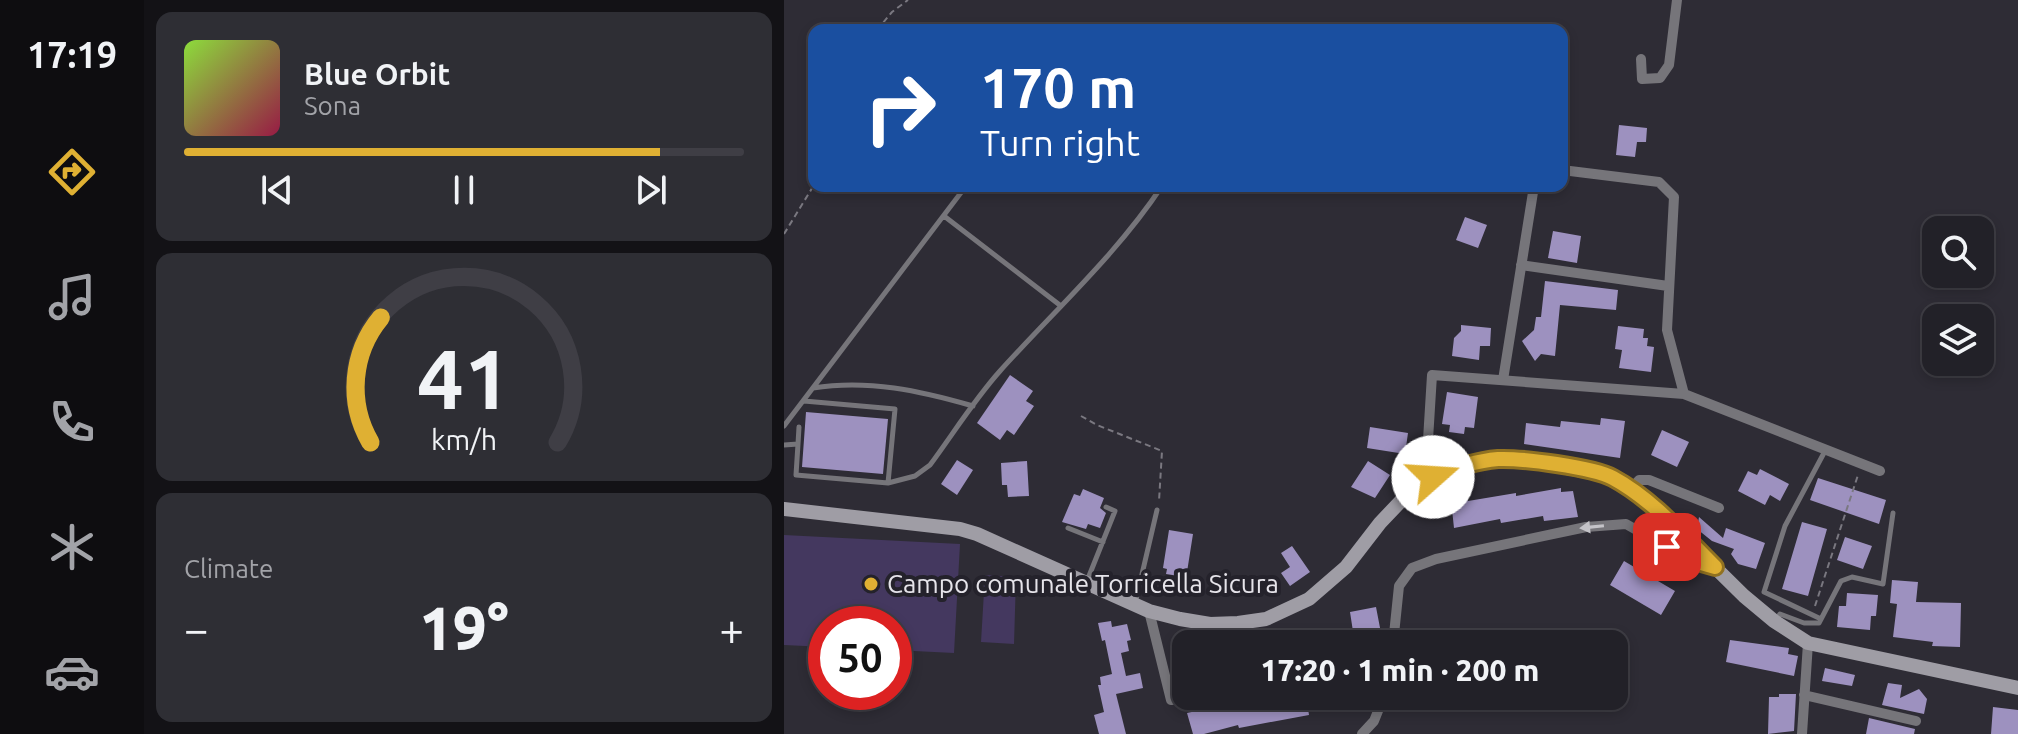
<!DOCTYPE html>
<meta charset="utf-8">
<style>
:root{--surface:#222128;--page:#2e2e34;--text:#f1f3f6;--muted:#a2a3a8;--line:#3f3e45;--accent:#dfb033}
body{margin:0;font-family:Ubuntu,sans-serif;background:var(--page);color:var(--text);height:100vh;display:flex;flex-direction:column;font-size:30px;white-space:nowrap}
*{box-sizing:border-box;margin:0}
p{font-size:26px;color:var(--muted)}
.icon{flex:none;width:44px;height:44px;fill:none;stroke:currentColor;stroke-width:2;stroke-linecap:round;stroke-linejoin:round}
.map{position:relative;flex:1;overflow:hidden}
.drawer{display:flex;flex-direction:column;gap:12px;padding:12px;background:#131216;width:640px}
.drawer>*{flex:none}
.hud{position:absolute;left:24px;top:24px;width:760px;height:168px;border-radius:16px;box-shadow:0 4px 12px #0003,0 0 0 2px var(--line);background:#1a4fa0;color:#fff;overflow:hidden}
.fabs{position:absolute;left:1138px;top:216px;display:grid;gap:16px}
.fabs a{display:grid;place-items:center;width:72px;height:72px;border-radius:16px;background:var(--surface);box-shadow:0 4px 12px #0003,0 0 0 2px var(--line);font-size:40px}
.speed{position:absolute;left:24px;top:606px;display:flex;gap:16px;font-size:40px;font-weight:700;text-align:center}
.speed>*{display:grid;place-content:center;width:104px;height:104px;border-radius:50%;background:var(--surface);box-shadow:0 4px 12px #0003,0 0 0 2px var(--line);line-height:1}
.speed .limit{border:12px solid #d22;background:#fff;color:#111}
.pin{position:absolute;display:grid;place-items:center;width:68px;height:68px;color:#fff;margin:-34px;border-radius:16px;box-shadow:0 4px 12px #0006}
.me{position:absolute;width:88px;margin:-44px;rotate:71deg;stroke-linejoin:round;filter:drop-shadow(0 0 6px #0008)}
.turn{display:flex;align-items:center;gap:28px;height:168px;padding:0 40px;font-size:36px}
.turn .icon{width:104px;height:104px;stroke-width:2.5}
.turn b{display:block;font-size:56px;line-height:68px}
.big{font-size:60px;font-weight:800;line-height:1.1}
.drawer .tile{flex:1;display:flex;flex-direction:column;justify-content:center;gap:12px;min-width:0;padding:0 28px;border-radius:16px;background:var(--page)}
.drawer .dial{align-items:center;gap:0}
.dial svg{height:208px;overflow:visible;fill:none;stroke:var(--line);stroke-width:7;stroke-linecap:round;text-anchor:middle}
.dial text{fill:var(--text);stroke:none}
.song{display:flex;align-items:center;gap:24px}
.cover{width:96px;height:96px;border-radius:12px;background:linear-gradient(135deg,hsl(90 70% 55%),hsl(340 70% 35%))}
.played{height:8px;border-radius:4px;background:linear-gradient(90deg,var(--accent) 85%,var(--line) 85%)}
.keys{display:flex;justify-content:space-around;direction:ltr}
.heat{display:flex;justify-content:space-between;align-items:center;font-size:44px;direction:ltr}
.trip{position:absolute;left:388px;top:630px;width:456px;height:80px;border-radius:16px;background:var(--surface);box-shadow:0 4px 12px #0003,0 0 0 2px var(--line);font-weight:800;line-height:80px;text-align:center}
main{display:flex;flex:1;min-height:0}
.dock{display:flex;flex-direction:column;width:144px;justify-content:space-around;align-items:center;background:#0e0d10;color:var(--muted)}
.dock .icon{width:56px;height:56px}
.dock .active{color:var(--accent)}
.dock b{font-size:36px;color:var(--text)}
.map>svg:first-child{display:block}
.green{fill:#44385f}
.building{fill:#9d91bf}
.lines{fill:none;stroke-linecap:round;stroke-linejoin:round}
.path{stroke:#7a7880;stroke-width:2;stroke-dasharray:6 4;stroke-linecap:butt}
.lane{stroke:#76757a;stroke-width:5}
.street{stroke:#76757a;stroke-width:10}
.secondary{stroke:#9f9da5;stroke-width:14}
.oneway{fill:#c4c3c8}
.route-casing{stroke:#917221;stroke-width:20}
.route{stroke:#dfb033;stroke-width:14}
.poi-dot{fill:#dfb033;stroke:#24222b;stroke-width:3}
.labels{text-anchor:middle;stroke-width:8;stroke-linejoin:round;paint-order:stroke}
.poi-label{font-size:26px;fill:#e6e4ea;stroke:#24222b;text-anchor:start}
</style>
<main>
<nav class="dock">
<b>17:19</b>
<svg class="icon active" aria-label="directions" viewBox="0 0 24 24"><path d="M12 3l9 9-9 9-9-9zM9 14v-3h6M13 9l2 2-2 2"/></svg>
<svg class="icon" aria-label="music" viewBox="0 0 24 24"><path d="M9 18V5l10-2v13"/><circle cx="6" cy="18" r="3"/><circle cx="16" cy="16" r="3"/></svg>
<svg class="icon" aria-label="phone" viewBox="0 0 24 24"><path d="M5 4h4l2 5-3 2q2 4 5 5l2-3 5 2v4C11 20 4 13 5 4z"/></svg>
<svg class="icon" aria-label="climate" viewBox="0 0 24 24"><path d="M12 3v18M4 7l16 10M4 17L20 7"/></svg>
<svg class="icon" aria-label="car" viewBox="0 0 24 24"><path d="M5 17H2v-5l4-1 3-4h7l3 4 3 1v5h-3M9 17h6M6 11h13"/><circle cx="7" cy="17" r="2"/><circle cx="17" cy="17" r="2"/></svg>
</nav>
<section class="drawer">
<div class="tile">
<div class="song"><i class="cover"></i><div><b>Blue Orbit</b><p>Sona</p></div></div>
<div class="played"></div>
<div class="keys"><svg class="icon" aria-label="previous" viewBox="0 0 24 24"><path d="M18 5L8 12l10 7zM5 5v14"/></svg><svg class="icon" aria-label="pause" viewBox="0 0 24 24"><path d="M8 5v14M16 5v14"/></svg><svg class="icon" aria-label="next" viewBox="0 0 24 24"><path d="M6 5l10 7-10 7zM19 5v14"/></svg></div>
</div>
<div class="tile dial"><svg viewBox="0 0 100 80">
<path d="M14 69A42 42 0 1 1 86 69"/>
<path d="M14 69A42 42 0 0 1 18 21" stroke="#dfb033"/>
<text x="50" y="56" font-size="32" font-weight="700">41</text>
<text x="50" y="72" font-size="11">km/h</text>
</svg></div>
<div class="tile"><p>Climate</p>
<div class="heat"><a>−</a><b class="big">19°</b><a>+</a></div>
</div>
</section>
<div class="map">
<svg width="1234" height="734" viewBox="0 0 1234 734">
<rect width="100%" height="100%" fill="#2e2c35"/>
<path class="green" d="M0,535L176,544L170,653L110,650V624H42V647L0,645Z
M201,575L232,577L230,644L197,642Z"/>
<path class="building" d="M835,125L863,128L862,142H853L851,157L832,155Z
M681,217L703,225L694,248L672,240Z
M769,231L797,236L793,263L764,258Z
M761,281L834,290L832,310L776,305L771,356L757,354L751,361L738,341L750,330L752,317H757Z
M677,325L707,328L706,346H696L695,360L668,356L670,338L677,331Z
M834,326L860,329L859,338H864L863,346L870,347L867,372L835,368L838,350L831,349Z
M226,375L249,391L242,401L250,406L230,435L223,430L216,440L193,423Z
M663,392L694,397L690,428L681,427L680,434L665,432L666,425L658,424Z
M22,412L104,419L99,474L18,467Z
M817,418L841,421L836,458L740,444L742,423L776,427L777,421L816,425Z
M586,427L624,433L621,454L583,448Z
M878,430L905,442L893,467L867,455Z
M173,460L189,470L173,495L157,484Z
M243,461L245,496L224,497L223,485H218L217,463Z
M584,461L606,475L591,498L567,487Z
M976,469L1005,484L996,501L986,495L981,505L954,491L964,471L973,475Z
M1034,478L1102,500L1095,524L1026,500Z
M777,488V492L789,491L794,517L760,521L759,516L717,523L716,519L670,528L667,500L683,498L684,501L732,493V496Z
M299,489L320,498L316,508L322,513L316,528L304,524L302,529L278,522L290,494L296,496Z
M915,517L939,538L942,528L981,543L972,569L954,564L947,554L950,549L928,541L913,529Z
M1018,522L1043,529L1024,596L998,589Z
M385,530L409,534L403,572L396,571L395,576L382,574L383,569L379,568Z
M1061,537L1088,546L1079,569L1053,560Z
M508,546L526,572L506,586L497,573L506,567L497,553Z
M840,561L891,591L877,615L826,585Z
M1108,580L1134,582L1132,602L1177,603L1176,647L1148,646L1149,642L1109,637L1113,604L1106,603Z
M1063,593L1094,595L1092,616H1087L1086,630L1053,627L1055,606H1062Z
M592,607L597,633L570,638L566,612Z
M327,621L328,627L343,624L347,640L343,641L345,651L337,653L342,676L356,673L359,688L332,694L342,734H315L310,715L320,712L314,685H317L316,677L328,674L321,640L318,641L314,623Z
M516,630L518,644H471V639Z
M946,640L1005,648L1004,654L1014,656L1010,676L942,662Z
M1041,668L1071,675L1068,686L1038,681Z
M1104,683L1118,685L1116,698L1135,689L1143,699L1140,714L1098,705Z
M995,694H1012L1010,731L984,734L985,697H995Z
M482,696H522L525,715L455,728L454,725L420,734H409L403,713Z
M543,696H590V699L589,702L544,709Z
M1209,707L1234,710V734H1207Z
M1085,718L1131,729L1130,734H1082Z"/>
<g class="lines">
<path class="path" d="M93,30L108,12L124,0
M0,234L30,185
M297,416L313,425L378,451L375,501
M1031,606L1074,475"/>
<path class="lane" d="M160,216L277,306
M29,388C84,379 137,391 189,406
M20,401L111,409L104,483
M0,426L182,186
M14,444L15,427
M0,445L14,444L12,475L104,483L131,476L146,465C169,434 190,400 216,371C270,311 333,254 378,186
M284,528L319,542
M303,581L331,511L322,507
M351,604L373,510
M1037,619L980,592L1001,526L1041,451
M991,621L996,614L1020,623H1035L1057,581L1068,577L1099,584L1109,513"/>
<path class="street" d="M857,59L858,79L876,78L885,65L893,0
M778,170L875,182L890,197L883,330L900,394
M737,265L884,286
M719,380L750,186
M649,477L643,456L648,375L900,394L1096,471
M847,489L855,480H865L935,508
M365,611L387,700L406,696
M609,644L615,586L628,568L652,559L802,527L842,524L903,559L926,565
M1020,695L1132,721
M578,734L590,721L600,696
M1018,734L1024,643"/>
<path class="secondary" d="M0,509L176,529L193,534L365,611L396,619L426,624L454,623L482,619L525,599L562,567L596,523L633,484L673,466L715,459L767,465L826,476L847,489L890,527L960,596L990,621L1024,643L1234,688"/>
</g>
<defs><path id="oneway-solid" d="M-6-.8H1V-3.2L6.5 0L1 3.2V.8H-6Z" transform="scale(2)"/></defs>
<use class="oneway" href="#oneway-solid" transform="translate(808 527) rotate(174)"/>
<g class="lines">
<g class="route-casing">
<path id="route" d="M649,477C670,468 691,461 714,459C737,458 809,467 829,478C868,499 900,536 931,567L903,559L883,547"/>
</g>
<use href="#route" class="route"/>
</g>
<circle class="poi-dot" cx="87" cy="584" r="8"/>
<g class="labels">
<g class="poi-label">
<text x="103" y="593">Campo comunale Torricella Sicura</text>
</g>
</g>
</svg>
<div class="fabs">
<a><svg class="icon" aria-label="search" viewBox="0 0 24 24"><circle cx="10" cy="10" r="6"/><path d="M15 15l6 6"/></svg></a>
<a><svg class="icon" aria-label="layers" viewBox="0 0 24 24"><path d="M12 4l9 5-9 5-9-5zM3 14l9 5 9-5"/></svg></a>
</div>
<div class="speed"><div class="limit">50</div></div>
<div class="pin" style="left:883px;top:547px;background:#d93025"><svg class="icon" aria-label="arrive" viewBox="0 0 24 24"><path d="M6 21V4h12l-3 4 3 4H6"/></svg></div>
<svg class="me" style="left:649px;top:477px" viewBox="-20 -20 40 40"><circle r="19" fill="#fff"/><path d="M0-13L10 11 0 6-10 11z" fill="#dfb033"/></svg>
<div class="trip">17:20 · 1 min · 200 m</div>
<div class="hud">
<div class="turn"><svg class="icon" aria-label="right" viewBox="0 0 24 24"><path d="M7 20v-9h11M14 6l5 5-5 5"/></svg><div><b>170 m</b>Turn right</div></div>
</div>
</div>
</main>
